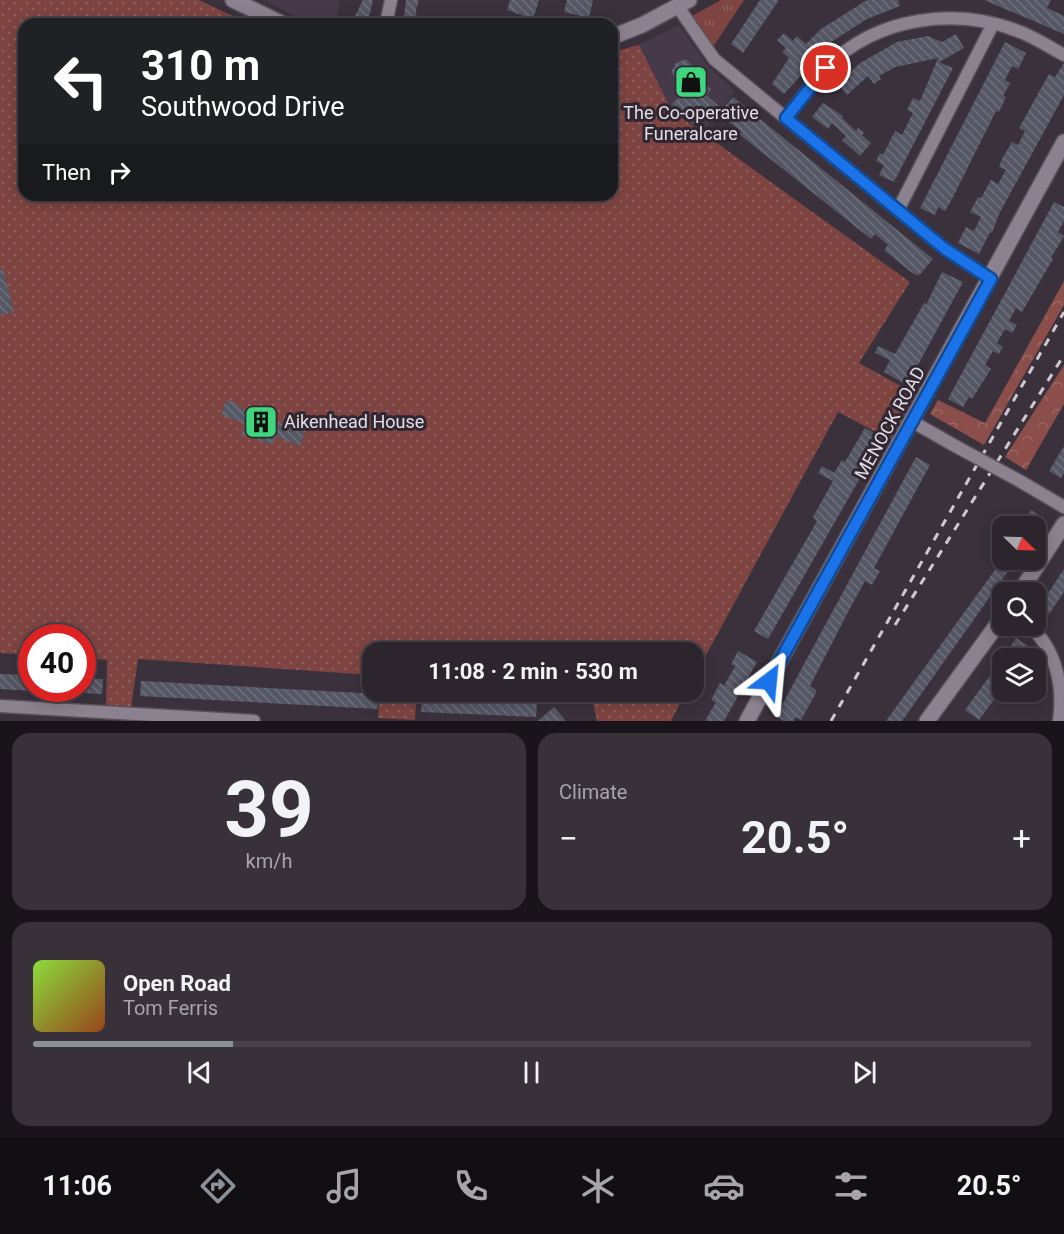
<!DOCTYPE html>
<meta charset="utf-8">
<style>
:root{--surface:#2c252e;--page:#38313a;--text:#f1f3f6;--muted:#a6a5aa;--line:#48424a;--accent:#8c9099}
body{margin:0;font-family:Roboto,sans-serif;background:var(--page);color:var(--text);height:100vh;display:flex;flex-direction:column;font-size:22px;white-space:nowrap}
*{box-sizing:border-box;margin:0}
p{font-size:20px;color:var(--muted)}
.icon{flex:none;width:33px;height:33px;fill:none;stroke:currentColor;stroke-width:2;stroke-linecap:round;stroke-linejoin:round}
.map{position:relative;height:721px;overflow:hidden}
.side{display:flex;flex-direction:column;gap:12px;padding:12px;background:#181419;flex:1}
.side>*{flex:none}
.hud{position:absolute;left:18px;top:18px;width:600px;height:183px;border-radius:18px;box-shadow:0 3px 15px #0003,0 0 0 2px var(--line);background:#202124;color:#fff;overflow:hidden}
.needle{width:39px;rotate:113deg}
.tools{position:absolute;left:992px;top:516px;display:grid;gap:12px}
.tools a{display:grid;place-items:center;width:54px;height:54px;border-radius:12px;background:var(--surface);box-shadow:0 3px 15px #0003,0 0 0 2px var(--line);font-size:30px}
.speed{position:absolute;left:18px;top:624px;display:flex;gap:12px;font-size:30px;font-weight:700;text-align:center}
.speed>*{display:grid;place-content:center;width:78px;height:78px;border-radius:50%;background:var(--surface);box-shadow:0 3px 15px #0003,0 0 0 2px var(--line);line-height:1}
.speed .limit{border:9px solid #d22;background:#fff;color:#111}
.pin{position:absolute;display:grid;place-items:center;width:51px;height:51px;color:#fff;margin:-26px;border:3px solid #fff;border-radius:50%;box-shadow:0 2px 6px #0007}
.me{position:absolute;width:66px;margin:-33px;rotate:29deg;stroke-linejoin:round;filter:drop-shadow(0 0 4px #0008)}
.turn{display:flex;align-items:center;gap:21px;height:126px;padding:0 24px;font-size:27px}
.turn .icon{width:78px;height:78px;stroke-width:2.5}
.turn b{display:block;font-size:42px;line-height:51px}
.then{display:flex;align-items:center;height:57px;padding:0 24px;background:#0003;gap:12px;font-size:22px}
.big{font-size:45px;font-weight:700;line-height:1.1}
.side .card{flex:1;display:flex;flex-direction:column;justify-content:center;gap:9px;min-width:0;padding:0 21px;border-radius:18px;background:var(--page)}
.side .dial{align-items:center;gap:0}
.dial b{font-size:78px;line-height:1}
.song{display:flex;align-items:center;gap:18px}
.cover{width:72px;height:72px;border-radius:9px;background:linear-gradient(135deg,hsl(90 70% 55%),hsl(20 70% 35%))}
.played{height:6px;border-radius:3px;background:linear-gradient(90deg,var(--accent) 20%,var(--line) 20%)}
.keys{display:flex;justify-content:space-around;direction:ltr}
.heat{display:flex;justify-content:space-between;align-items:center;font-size:33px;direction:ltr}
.side .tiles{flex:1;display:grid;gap:12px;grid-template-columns:1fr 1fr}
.card:last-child{grid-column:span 2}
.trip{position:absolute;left:362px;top:642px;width:342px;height:60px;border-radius:18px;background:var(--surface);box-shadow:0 3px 15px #0003,0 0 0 2px var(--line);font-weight:700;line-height:60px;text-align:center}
.tabs{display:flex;height:96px;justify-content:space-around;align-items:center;background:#120f12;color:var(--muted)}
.tabs .icon{width:42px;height:42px}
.tabs .on{color:var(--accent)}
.tabs b{font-size:27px;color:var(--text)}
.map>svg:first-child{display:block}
.built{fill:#46394a}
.grass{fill:url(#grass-tufts)}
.forest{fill:url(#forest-crowns)}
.park{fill:url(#park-dots)}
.building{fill:url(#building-back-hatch)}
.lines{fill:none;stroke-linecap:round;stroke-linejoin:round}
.street-casing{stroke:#57505a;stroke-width:15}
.secondary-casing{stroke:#57505a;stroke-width:18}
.street{stroke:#8c828f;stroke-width:12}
.secondary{stroke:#8c828f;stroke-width:15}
.rail{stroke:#cec8d0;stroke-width:3;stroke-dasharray:8 8;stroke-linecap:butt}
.street-bridge-casing{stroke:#57505a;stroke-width:15;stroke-linecap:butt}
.street-bridge{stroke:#8c828f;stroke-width:12}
.route-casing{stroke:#114b97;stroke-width:15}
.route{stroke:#1a73e8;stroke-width:10}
.labels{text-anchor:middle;stroke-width:6;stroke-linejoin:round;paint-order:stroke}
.poi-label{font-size:18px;fill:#e3dee5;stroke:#302733}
.street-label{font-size:18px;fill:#e3dee5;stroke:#302733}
</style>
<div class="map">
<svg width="1064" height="721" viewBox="0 0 1064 721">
<defs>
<pattern id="grass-tufts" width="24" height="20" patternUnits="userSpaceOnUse" patternTransform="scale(1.5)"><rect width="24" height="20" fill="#7e4441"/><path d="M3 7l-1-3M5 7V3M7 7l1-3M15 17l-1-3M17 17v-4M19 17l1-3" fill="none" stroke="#905f5c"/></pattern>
<pattern id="forest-crowns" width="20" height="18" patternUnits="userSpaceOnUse" patternTransform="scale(1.5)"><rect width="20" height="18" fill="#8b4e4a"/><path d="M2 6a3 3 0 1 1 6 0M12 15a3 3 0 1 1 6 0" fill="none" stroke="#9b6764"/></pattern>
<pattern id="park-dots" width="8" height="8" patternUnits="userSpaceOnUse" patternTransform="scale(1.5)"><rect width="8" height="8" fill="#7e4441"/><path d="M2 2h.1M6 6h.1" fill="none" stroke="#905f5c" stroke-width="1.8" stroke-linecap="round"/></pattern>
<pattern id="building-back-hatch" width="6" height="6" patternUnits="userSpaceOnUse" patternTransform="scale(1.5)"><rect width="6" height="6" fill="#565765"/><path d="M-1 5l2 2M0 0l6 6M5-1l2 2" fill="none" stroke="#6e6f7b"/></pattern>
</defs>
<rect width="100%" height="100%" fill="#3a313d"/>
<path class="built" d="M264,0H340L335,24H309Z
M679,25L707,65L735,91L703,132L672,111L639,45Z"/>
<path class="grass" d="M721,0H744L713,47L692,16Z"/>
<path class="forest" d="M1064,281V305L984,445L930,414L938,400L985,423Z
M1064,365V404L1026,470L1005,457Z"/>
<path class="park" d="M0,0H199L249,24H24V195H612V52L639,45L672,111L910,282L859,363L917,395L891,440L838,412L693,679V652H372V675L138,659L131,708L106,706L107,660L83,658L82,638H32L31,655L0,653Z
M380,692H417L415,720L378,718Z
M568,692H686L671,721H597L591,695Z"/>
<path class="building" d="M363,0H373L369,17L366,24H351Z
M406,0H419L416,9L417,24H403Z
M510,0H539L533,19L507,10Z
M567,0H593L589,18L564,12Z
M760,0H779L743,53L731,44Z
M867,0H898L900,6L867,19L831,42L784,94L772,84L789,58L782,52L786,48L777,40L784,33L793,41L797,36L806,44L821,29Z
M984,0H1051L1047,8L1064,16V34Z
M956,34L964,48L939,62L953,68L894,182L879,175L884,165L876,161L880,153L883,155L895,131L902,135L913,113L907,110L913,98L920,101L938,58L895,67L879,76L881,79L874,84L868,76L847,95L837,84L860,63L897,42L928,36L942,42Z
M1005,42L1026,53L1018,69L1012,66L1005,80L1010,83L1003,96L1006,97L999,112L996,111L950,203L945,211L938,207L935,215L920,208Z
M686,59L700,73L697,74L711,90L706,95L721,108L710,121L703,116L694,125L672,104L686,90L671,72L676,63Z
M1064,63V95L999,214L992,233L990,232L979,254L958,243L966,227L974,231L981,217L970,212L978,197L981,198L991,180L998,184L1006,170L999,167L1002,159L1012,142L1018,145L1025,131L1019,128L1049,74L1055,77Z
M733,97L933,259L922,272L918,276L911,272L884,250L888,245L875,234L871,239L739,134L741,132L719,113Z
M823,103L843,116L842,118L856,131L858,128L864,133L862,135L871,143L860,156L842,140L846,136L832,123L828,129L812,117Z
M1054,202L1064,207V221L1058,232L1064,236L1051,258L1053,259L1022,312L1016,308L1009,321L1017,325L1012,333L1005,329L997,343L1003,347L999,354L993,351L985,365L991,369L972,399L969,397L963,407L948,399Z
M3,269L14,312L0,315V270Z
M942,272L963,282L907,385L884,372L890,360L875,353L878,346L895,354L924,303L926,305Z
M227,400L239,404L237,407L291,427L292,424L306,429L300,446L275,436L272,445L241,434L245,424L221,415Z
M865,428L883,438L768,639L754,631L817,521L813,517L833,481L818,473L822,466L834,473L842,460L845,462Z
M1064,446V473L1061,478L1049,471Z
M916,457L930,465L874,568L880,571L872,585L865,581L849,610L810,686L816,690V693L801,720L796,717L793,721H784L776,716Z
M1031,510L1041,517L1035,526H1021Z
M1002,560L1011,567L948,656L902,721H886Z
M1064,569V592L1049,614L1039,607Z
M1016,638L1031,648L1025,657L1020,653L1016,658H1009L1005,655Z
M738,651L757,662L724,721H705L716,702L711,700L720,683L724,686L735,666L731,664Z
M1035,669H1041L1043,697L1035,698Z
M994,670L1002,676V689L979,720L965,710Z
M0,674L32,675V691L0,689Z
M82,678L103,679L102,694L82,693Z
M141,681L379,694L378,709L140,696Z
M422,696L537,702L536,717L421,712Z
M554,707L566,721H538Z"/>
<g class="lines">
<g class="street-casing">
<path id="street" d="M678,7L714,59L945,249L991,279
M386,24L391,0
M786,118C799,102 812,83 826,68C877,16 957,6 1023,33C1037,39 1051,48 1064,55
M898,210L993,24
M913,422L957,447
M1018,480L1064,507
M1030,626C1056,650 1064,686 1059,721
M0,706L254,721"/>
</g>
<g class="secondary-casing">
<path id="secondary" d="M233,0L283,24
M612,37L642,25L689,0
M1020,592L1064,524
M747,721L1064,142
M927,721L1002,618"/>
</g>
<use href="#street" class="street"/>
<use href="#secondary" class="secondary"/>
<path class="rail" d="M895,625L1064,355
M831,721L1064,312"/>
<g class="street-bridge-casing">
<path id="street-bridge" d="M957,447L1018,480"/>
</g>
<use href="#street-bridge" class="street-bridge"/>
</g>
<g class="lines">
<g class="route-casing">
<path id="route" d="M769,681L991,279L945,249L786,118L826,68"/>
</g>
<use href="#route" class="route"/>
</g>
<defs>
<g id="shop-square" transform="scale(1.725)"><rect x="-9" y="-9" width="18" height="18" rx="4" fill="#3ed77d" stroke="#302733"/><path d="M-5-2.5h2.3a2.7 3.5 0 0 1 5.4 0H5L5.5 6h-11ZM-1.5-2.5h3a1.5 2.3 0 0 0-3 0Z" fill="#111"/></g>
<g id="building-square" transform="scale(1.725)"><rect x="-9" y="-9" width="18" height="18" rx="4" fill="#3ed77d" stroke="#302733"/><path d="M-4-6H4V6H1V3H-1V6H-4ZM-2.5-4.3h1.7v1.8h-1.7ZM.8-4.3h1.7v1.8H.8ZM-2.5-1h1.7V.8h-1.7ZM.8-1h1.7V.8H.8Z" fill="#111"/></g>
</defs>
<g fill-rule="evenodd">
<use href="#shop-square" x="691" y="82"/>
<use href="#building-square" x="261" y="422"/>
</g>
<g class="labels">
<g class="poi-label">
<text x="691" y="119">The Co-operative<tspan x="691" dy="21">Funeralcare</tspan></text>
<text x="284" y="428" text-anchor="start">Aikenhead House</text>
</g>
<g class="street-label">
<text transform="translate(890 423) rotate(-61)" y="6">MENOCK ROAD</text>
</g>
</g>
</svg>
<div class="tools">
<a><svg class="needle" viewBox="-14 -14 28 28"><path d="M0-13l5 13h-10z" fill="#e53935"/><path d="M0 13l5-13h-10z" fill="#a6a5aa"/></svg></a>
<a><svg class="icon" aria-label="search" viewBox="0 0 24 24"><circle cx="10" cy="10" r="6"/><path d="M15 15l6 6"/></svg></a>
<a><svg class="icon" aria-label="layers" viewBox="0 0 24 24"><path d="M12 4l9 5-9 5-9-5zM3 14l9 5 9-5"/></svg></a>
</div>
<div class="speed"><div class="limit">40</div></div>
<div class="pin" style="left:826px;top:68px;background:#d93025"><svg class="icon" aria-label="arrive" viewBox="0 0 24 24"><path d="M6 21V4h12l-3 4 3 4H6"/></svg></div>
<svg class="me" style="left:769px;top:681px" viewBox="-20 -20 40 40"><path d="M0-17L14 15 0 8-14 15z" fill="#1a73e8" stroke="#fff" stroke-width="4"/></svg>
<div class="trip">11:08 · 2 min · 530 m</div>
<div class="hud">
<div class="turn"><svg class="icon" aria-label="left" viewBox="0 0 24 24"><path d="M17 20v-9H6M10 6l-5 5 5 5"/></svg><div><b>310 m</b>Southwood Drive</div></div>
<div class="then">Then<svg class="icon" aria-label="right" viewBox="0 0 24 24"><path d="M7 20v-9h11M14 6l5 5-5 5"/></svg></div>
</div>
</div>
<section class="side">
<div class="tiles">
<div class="card dial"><b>39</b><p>km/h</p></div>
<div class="card"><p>Climate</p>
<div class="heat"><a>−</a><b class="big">20.5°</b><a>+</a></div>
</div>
<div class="card">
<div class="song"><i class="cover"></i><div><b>Open Road</b><p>Tom Ferris</p></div></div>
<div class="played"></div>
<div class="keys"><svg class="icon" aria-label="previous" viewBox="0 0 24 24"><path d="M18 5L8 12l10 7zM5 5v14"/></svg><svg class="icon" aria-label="pause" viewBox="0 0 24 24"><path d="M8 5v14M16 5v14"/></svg><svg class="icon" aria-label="next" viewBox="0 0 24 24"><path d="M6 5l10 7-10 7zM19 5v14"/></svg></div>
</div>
</div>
</section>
<nav class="tabs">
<b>11:06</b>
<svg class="icon on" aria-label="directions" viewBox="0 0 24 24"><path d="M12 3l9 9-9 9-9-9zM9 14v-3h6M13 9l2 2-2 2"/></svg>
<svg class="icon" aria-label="music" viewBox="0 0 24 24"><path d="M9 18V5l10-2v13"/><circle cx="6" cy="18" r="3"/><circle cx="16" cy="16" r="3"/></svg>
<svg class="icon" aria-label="phone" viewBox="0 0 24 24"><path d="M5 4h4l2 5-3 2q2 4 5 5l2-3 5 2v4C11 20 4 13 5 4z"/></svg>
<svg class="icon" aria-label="climate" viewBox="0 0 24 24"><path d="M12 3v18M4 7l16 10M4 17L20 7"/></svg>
<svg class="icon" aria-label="car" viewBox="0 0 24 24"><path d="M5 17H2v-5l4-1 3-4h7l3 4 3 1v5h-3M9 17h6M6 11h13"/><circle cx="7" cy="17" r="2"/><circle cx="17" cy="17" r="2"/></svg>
<svg class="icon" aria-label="filters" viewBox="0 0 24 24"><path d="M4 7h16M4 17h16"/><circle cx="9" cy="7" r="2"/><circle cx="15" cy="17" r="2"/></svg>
<b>20.5°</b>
</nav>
